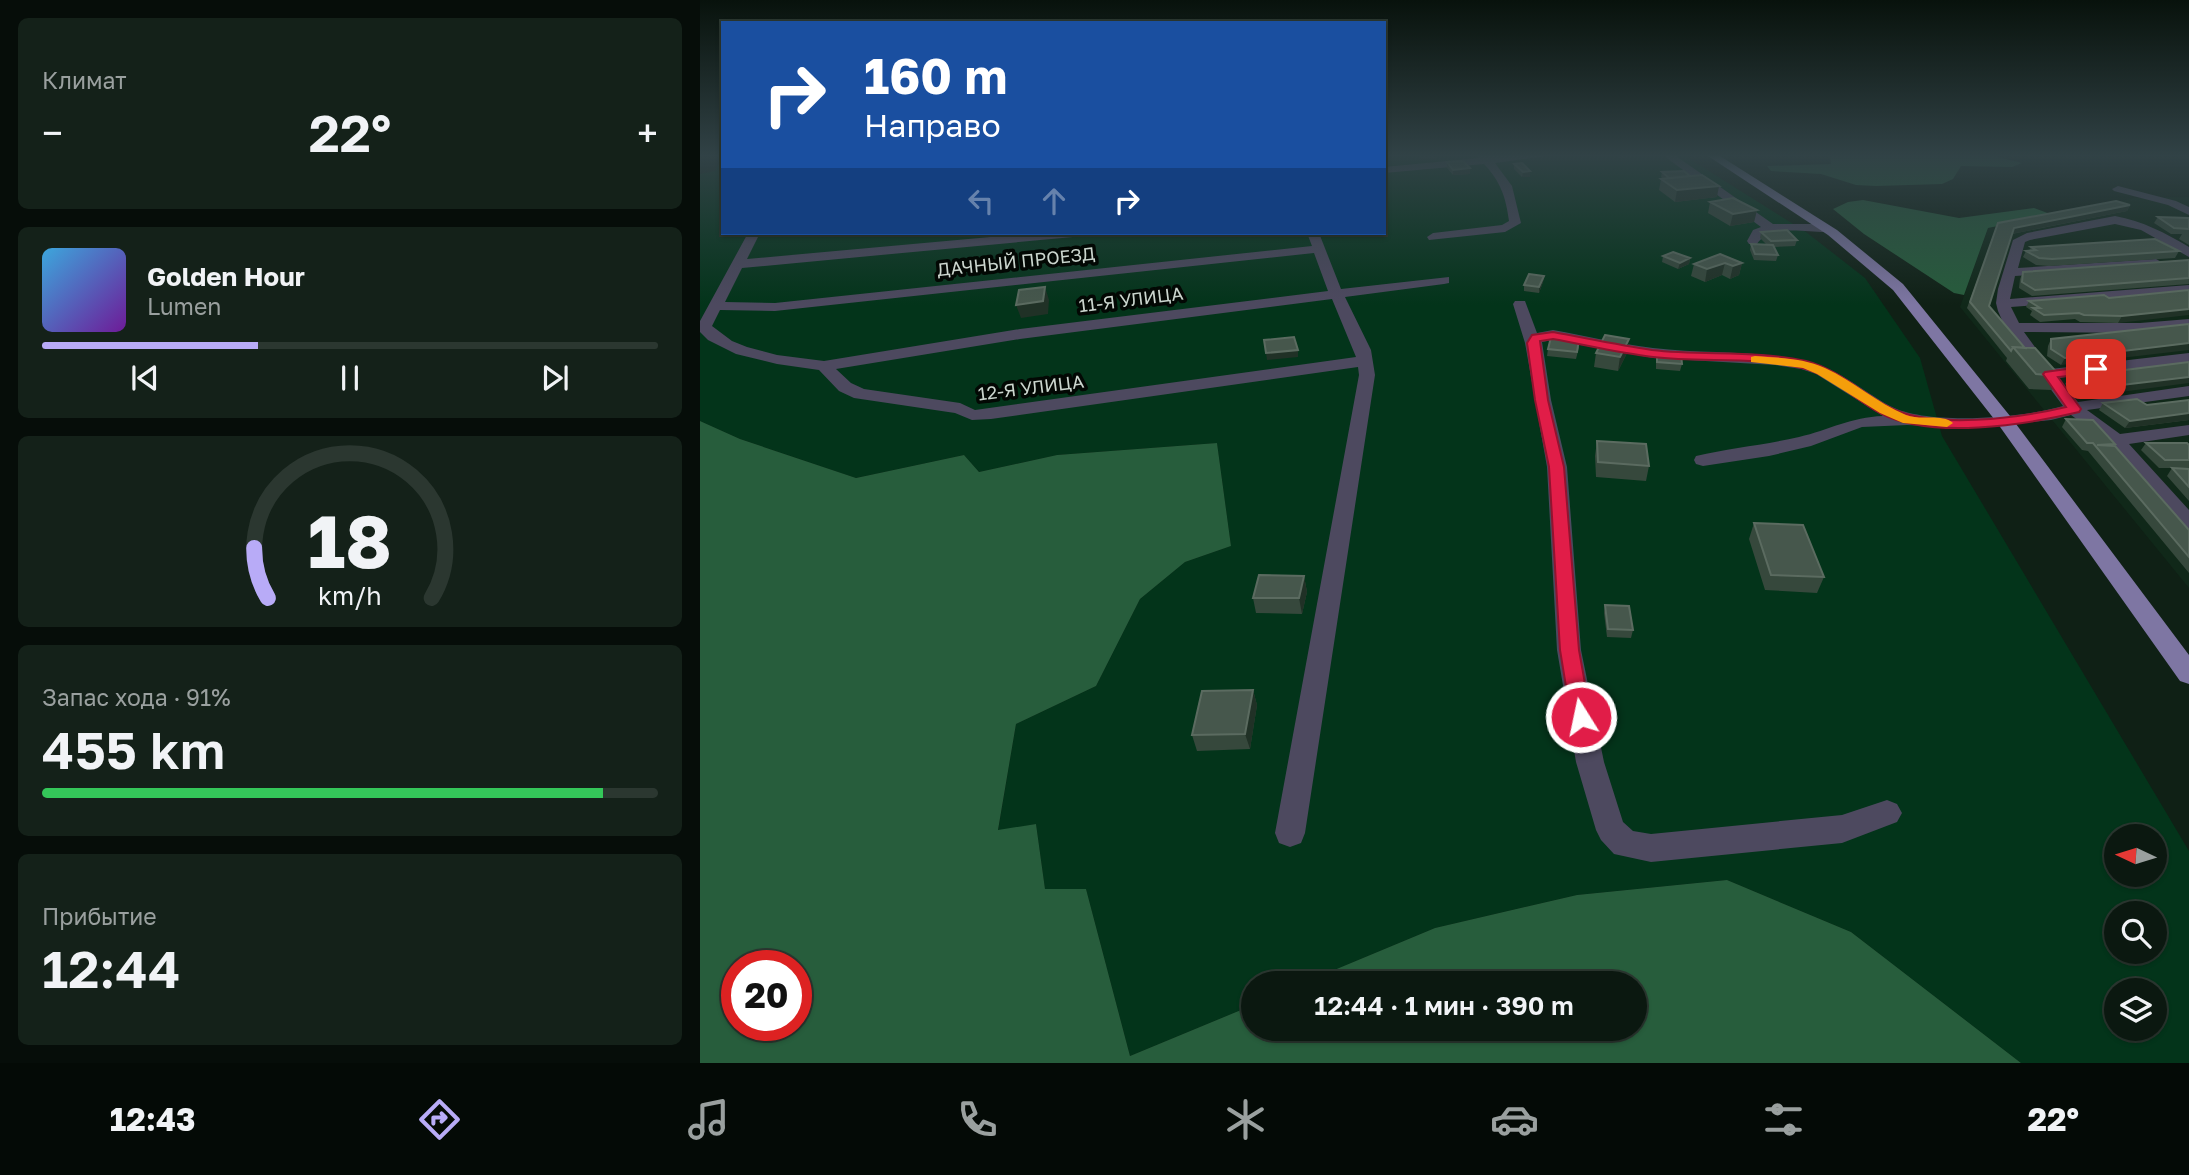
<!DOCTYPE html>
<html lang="ru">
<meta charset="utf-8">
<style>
:root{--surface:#0b1810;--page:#142119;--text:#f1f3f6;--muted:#9aa09f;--line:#2b3730;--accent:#b8abf7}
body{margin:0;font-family:"Golos Text",sans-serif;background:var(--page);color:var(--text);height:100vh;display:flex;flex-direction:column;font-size:26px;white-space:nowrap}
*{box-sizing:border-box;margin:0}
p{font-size:23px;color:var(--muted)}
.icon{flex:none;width:38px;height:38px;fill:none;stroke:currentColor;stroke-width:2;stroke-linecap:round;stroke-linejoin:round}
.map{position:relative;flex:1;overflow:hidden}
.drawer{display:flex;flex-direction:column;gap:18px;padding:18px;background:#060d09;width:700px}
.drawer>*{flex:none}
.top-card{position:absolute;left:21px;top:21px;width:665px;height:214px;border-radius:0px;box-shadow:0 2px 5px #0004,0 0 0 2px var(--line);background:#1a4fa0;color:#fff;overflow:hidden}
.needle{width:46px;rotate:274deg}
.controls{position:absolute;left:1404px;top:824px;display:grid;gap:14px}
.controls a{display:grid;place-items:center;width:63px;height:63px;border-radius:50%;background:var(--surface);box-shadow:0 2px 5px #0004,0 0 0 2px var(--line);font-size:35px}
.speed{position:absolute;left:21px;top:950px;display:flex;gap:14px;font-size:35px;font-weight:700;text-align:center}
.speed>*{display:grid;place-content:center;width:91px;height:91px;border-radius:50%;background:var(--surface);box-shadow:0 2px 5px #0004,0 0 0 2px var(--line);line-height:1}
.speed .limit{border:10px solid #d22;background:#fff;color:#111}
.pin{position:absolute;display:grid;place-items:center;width:60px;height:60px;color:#fff;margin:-30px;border-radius:14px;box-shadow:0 4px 10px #0006}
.me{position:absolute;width:77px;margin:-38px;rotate:350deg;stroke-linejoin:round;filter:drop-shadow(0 0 5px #0008)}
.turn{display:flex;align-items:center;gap:24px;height:147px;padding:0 28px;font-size:32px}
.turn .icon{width:91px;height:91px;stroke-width:2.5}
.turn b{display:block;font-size:49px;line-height:60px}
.lanes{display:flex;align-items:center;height:66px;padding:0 28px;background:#0003;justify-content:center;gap:35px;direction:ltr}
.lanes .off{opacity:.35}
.big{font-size:52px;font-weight:600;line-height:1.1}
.drawer .card{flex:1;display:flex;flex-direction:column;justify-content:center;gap:10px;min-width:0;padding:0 24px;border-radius:10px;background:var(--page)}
.drawer .dial{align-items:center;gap:0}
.dial svg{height:182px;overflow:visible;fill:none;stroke:var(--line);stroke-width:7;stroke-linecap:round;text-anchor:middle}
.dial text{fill:var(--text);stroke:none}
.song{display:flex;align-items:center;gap:21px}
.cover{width:84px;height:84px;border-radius:10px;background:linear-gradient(135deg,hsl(200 70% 55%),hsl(280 70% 35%))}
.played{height:7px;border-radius:4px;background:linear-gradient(90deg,var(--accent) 35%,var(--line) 35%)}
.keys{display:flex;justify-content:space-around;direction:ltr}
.heat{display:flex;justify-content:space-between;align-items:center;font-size:38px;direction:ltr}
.charge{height:10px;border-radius:5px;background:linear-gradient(90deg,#34c759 91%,var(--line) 0)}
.trip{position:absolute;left:541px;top:971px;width:406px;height:70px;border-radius:35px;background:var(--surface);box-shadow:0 2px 5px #0004,0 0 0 2px var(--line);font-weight:600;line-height:70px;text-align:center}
.tab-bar{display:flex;height:112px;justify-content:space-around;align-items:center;background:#040a06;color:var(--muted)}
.tab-bar .icon{width:49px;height:49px}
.tab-bar .current{color:var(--accent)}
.tab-bar b{font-size:32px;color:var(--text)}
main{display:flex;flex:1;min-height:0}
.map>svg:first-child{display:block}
.built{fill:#102819}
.green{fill:#03341a;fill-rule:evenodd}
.forest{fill:#275d3c;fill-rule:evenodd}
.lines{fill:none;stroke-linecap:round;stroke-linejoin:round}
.minor{fill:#4d495f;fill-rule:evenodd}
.major{fill:#7e76a3;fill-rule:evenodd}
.wall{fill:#36483c}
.shaded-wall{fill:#203126}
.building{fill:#46574c;stroke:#5b6b60;stroke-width:2}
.route{fill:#e11d48;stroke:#92132f;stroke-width:2}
.slow{fill:#f59e0b}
.labels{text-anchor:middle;stroke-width:7;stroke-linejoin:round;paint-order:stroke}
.far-street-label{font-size:18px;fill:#cbd6ce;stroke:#030804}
</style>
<main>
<section class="drawer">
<div class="card"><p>Климат</p>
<div class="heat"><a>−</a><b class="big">22°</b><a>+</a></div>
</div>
<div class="card">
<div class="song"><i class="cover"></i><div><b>Golden Hour</b><p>Lumen</p></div></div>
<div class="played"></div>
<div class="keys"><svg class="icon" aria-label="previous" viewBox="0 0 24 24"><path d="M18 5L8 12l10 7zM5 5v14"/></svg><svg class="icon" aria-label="pause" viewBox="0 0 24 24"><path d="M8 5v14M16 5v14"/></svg><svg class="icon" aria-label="next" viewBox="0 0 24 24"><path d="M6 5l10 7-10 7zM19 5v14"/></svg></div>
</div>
<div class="card dial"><svg viewBox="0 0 100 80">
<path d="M14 69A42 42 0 1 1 86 69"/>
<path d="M14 69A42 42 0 0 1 8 47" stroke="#b8abf7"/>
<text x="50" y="56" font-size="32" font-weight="700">18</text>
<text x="50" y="72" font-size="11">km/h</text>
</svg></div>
<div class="card"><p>Запас хода · 91%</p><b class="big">455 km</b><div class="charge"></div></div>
<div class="card"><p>Прибытие</p><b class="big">12:44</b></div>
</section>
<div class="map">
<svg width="1489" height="1063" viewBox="0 0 1489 1063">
<rect width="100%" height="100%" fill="#0f2015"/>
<path class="built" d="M1489,197V588L1260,307L1288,228L1435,198Z"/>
<path class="green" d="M23,156V233H684V156H985L1106,232L1165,278L1220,358L1242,436L1489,851V1063H1321L1151,932L1027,880L877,895L735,928L603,983L553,984V1005L430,1056L386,889H345L336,824L298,831L316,724L396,686L440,599L485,562L531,546L517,443L357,455L279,472L264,455L156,478L40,439L0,421V174L15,171ZM1416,836H1454V875H1416ZM1416,914H1454V952H1416ZM1416,990H1454V1029H1416Z"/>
<path class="forest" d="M1130,156H1294L1322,163L1312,167L1261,166L1253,179L1242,184L1176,186L1156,185L1121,174L1071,171L1067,166L1131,164Z
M1163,200L1259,218L1334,208L1353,215L1288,228L1264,295L1254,293L1164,234L1133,209L1148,202Z
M0,421L40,439L156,478L264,455L279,472L357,455L517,443L531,546L485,562L440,599L396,686L316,724L298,830L336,824L345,889H386L430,1056L553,1005V1029H934V984L603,983L735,928L877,895L1027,880L1151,932L1321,1063H0ZM96,966V1026H37V966Z"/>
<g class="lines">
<path class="minor" d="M777,156H846L795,163L812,186L821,223L805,232L729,240L727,237L733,233L802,225L809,221C806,198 801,182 784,164L684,173V167L779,158Z
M964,156H976L1073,224H1125L1131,228L1125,232C1104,232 1069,224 1057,244H1049L1047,241L1053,230L1061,227Z
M1418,186L1476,201L1489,207V215L1468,205L1414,191L1412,189Z
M1415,216C1443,221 1465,233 1489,247V257L1441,230L1415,224L1330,240L1325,242L1318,268L1456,259L1463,263L1456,267L1315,276L1310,299L1489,285V293L1311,307L1319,323H1440L1489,319V327L1440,333L1324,332L1351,369L1489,353V363L1358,378L1378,402L1489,386V396L1387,410L1420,434L1489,425V435L1429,444L1489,510V530L1482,528L1410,444L1371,415L1351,420L1278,428L1207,425L1162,427L1111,446L1069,456L1003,466L996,464L994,460L996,456C1030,448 1065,445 1099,437C1129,430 1151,417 1183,416L1116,374L1101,369L1075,365L953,358L853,340L842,342L851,400L867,467L881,650L904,762L923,822L933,831L951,834L1142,815L1187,800L1197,804L1202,813L1197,822L1142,843L951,862L914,854L901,840L896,830L876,762L857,650L847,467L825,343L813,304L815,301H825L837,333L853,330C886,336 919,344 953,348C1002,354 1052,350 1101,360C1135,366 1161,390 1190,406C1227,426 1323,418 1363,406L1305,327L1298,311L1296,303L1298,289L1313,240L1327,233Z
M48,233H60L47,259L335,233H379L373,237L42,268L25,302L75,303L612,246L607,233H619L641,289L749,277V283L744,284L645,297L671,350L675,375L605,833L601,843L590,847L579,843L575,833L659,375L658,367L291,419L272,420L255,413L154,398L139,391L119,370L77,364L36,354L8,340L0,332V321ZM614,253L628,291L320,329L124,361L77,355L47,347L32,341L12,326L20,310L75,311ZM632,299L656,357L275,410L260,403L164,389L151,383L136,369L320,339Z"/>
<path class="major" d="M1008,156H1020L1137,230L1203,284L1310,416L1489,655V684L1480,681L1298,424L1193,290L1128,235Z"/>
</g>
<path class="wall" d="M747,162L770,174L753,175L747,168Z
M814,164L830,171V177H822L814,169Z
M962,172L1017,197L975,202L959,190L961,179L962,178L961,177Z
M1010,202L1057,210L1054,222L1030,226L1008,213Z
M1430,205L1427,211L1312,234L1289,306L1325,348L1360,376L1352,390L1329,389L1306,361L1307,358L1267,308L1296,229Z
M1458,217L1489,218V245L1479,239L1482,234H1471L1454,223Z
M1061,232L1097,240L1095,246L1074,247L1078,255L1076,261L1054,260L1050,250L1051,244L1067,245L1060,238Z
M1331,247L1479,251L1475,258L1349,266L1336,265L1323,257L1326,251H1329Z
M963,256L990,258L989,264L978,269L962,262Z
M1489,260V284L1332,296L1319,288L1320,279L1323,272Z
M1042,263L1039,275L1030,279L1022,275L1005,282L991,276L994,264Z
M844,276L843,282L839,293L824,291V285Z
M1489,290L1418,323L1380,322L1375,319L1340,322L1330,315L1332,311L1326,307L1329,301L1409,298Z
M1489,324L1361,365L1347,356L1348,346L1351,339Z
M879,347L876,359L847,356L848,349Z
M957,352L982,364L980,371L956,369V359Z
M896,353H927L918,371L894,367Z
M1489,362L1383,397L1365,384L1369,377Z
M1489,400V420L1425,428L1399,410L1403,403L1447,405Z
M1366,419L1415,444L1414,445L1489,530V573L1388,451L1382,450L1362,427Z
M897,441L949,466L946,481L896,477L895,456Z
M1446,443L1489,445V468H1459L1441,450Z
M1472,468L1489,469V501L1467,476Z
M1054,523L1124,577L1117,593L1065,590L1049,539Z
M604,576L607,592L602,614L556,613L553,598Z
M905,605L933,630L931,638L907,637L904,613Z
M553,690L557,705L550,749L497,751L492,735Z"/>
<path class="shaded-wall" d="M719,156H736V159L719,160Z
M919,156H941L918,158Z
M770,168V174L753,175V170Z
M830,171V177H822L823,172Z
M1019,186L1017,197L975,202L977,190Z
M1430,205L1427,211L1311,234L1314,228Z
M1057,210L1054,222L1030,226L1033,214Z
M990,258L989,264L978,269L980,263Z
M1025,263L1022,275L1005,282L1007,269Z
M1042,263L1039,275L1030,279L1033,266Z
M844,276L843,282L839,293V287Z
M345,287L349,300L348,314L321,318L316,305Z
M1489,309V315L1418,323L1422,316Z
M929,339L927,353L918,371L920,357Z
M1489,343V350L1361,365L1365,358Z
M598,350V357L567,360L566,353Z
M1489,377V383L1383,397L1388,389Z
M1489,413V420L1425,428L1430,421Z
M604,576L607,592L602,614L599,598Z
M553,690L557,705L550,749L545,734Z"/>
<path class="building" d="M763,161L770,168L753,170L747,162Z
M822,163L830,171L823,172L814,164Z
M984,171L990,176L969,178L962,172Z
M1002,175L1019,186L977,190L961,179Z
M1033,198L1057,210L1033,214L1010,202Z
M1416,201L1430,205L1314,228L1289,306L1325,348L1313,347L1311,351L1270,302L1298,223Z
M1458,217L1489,218V229L1474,228Z
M1087,230L1097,240L1071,241L1061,232Z
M1455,239L1479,251L1352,259L1339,258L1326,251L1336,250L1331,247Z
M1051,244L1073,245L1078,255L1055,254Z
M973,252L990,258L980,263L963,256Z
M1020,254L1042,263L1033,266L1025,263L1007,269L994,264Z
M1489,260V278L1335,290L1322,282L1323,272Z
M829,274L844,276L839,287L824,285Z
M345,287L343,301L316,305L319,290Z
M1489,290V309L1422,316L1384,315L1379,313L1344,315L1333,308H1340L1329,301L1404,295L1409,298Z
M1489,324V343L1365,358L1351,349V339Z
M905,335L929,339L920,357L896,353Z
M594,337L598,350L566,353L564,340Z
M851,337L879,340L877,352L848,349Z
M1313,347L1335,348L1360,376L1336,374Z
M957,352L981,354L982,364L957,362Z
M1489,362V377L1388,389L1369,377Z
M1437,399L1447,405L1489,400V413L1430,421L1403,403Z
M1366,419L1393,420L1415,444L1397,445L1415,446L1489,530V557L1393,443H1387Z
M897,441L946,444L949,466L898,462Z
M1446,443H1487L1489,445V460H1465Z
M1472,468L1489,469V487Z
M1054,523L1103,525L1124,577L1071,575Z
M559,575L604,576L599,598H553Z
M905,605L929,606L933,630L908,629Z
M553,690L545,734L492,735L502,691Z"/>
<linearGradient id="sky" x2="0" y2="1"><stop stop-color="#08120c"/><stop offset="0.51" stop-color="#314246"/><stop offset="1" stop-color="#314246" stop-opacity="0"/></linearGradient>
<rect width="1489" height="305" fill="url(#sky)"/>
<path class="route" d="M853,332C886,338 919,345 952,350C1003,356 1056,350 1106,361C1137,369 1161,392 1189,407C1232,430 1319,418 1366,407L1343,374L1345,372L1396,365L1402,369L1396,373L1358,377L1381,409L1379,412C1325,425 1231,440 1180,413C1154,399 1131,375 1102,368C1054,356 1002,363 953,357C920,353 886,345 853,339L840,341L848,400L864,467L879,650L891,717L889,723L881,725L874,723L871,717L860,650L849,467L835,400L827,343L832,335Z"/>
<path class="slow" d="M1055,356C1079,358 1104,358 1125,368C1154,381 1177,403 1206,415C1220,421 1242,413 1253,423L1247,427L1203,423L1180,413L1117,374L1103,368L1051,362V357Z"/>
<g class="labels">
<g class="far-street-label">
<text transform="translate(316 262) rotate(-6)" y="6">ДАЧНЫЙ ПРОЕЗД</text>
<text transform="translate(431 300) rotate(-7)" y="6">11-Я УЛИЦА</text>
<text transform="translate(331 388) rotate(-7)" y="6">12-Я УЛИЦА</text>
</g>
</g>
</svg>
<div class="controls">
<a><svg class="needle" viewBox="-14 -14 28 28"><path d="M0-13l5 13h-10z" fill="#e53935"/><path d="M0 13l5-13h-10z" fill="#9aa09f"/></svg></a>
<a><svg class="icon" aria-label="search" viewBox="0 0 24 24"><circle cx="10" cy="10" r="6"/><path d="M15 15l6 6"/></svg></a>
<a><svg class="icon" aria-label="layers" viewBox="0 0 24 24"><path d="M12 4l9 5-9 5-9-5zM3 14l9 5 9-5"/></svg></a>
</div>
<div class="speed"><div class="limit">20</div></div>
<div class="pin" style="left:1396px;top:369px;background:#d93025"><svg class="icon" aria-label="arrive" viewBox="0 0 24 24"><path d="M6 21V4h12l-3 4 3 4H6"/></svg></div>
<svg class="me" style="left:881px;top:717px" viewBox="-20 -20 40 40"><circle r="17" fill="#e11d48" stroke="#fff" stroke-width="3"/><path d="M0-11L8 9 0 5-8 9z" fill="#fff"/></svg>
<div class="trip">12:44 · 1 мин · 390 m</div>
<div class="top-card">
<div class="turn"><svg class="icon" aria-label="right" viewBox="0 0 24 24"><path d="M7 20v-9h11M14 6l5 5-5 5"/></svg><div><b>160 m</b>Направо</div></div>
<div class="lanes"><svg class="icon off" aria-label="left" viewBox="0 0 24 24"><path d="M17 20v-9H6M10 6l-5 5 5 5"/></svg><svg class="icon off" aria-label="ahead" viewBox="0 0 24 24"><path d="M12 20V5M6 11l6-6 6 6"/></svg><svg class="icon" aria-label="right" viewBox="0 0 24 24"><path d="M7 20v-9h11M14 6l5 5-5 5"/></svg></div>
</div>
</div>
</main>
<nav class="tab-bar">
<b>12:43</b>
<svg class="icon current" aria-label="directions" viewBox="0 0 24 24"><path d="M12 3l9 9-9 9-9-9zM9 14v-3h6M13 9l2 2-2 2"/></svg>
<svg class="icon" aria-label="music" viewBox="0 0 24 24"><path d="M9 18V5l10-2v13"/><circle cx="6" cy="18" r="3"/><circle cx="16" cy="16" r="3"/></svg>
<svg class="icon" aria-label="phone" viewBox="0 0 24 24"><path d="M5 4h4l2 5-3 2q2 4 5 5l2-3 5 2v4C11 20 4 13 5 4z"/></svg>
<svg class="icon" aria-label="climate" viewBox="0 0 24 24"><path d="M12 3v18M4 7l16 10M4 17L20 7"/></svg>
<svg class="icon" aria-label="car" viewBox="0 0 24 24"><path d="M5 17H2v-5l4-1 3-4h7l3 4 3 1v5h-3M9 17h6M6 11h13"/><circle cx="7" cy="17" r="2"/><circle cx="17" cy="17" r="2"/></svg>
<svg class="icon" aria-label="filters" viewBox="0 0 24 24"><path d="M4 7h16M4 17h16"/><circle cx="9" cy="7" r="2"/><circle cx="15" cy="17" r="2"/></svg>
<b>22°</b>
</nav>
